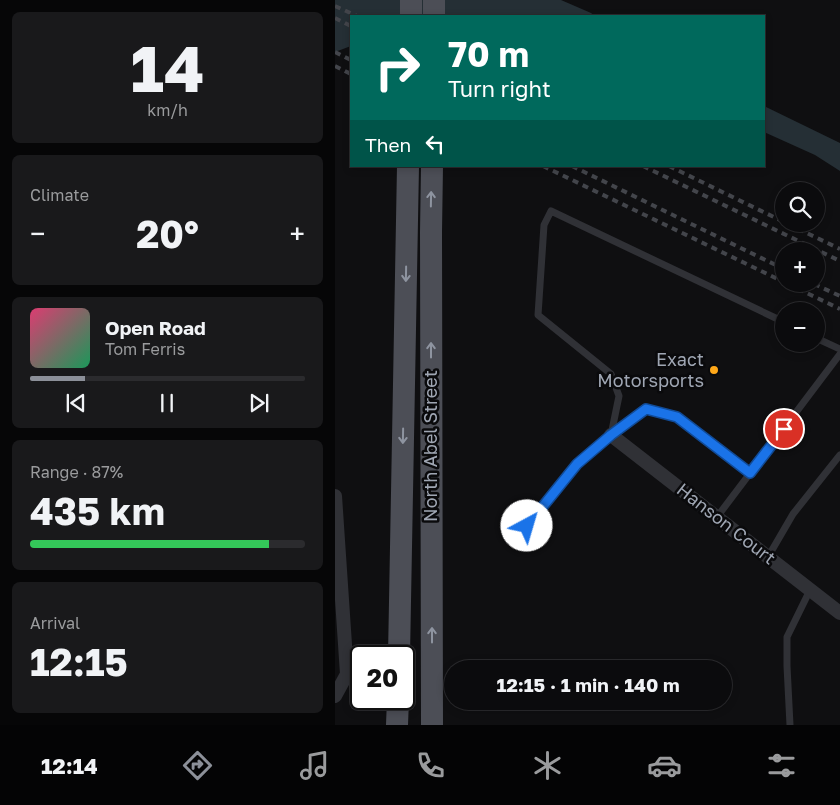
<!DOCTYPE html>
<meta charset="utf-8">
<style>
:root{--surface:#0b0b0d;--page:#19191b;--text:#f1f3f6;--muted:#9a9b9d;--line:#2b2b2e;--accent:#8c9099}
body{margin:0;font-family:"Golos Text",sans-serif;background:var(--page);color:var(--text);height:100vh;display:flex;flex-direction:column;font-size:19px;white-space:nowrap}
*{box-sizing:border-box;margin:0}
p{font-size:16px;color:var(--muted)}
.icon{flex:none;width:28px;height:28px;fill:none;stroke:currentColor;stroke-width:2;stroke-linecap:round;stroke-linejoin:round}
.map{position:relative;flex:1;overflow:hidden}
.details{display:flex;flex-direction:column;gap:12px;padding:12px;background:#060607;width:335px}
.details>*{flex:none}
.top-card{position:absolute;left:15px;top:15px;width:415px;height:152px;border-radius:0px;box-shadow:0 2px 8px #0003,0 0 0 1px var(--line);background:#00695c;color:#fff;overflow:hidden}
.controls{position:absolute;left:440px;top:182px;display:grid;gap:10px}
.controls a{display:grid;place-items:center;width:50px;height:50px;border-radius:50%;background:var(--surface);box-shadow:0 2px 8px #0003,0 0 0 1px var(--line);font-size:25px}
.speed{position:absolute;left:15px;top:645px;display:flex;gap:10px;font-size:25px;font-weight:700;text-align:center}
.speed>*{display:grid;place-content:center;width:65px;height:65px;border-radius:50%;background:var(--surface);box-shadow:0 2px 8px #0003,0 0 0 1px var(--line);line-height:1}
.speed .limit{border:2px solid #111;border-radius:8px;background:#fff;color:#111}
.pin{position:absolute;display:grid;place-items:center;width:42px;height:42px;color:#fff;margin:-21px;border:2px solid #fff;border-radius:50%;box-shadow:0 1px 5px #0007}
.me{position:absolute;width:55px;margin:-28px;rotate:39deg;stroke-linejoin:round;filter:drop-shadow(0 0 4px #0008)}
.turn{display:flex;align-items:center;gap:18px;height:105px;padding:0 15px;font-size:22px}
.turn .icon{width:65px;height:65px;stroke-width:2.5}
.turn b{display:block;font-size:35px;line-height:42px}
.then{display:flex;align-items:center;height:48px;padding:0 15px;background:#0003;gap:10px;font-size:19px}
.big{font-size:38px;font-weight:700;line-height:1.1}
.details .card{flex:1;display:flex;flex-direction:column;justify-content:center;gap:8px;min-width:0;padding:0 18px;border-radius:8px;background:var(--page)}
.details .dial{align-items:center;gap:0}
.dial b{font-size:65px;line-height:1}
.song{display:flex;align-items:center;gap:15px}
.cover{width:60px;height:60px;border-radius:8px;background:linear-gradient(135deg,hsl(340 70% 55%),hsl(150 70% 35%))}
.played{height:5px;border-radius:2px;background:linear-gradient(90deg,var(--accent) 20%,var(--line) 20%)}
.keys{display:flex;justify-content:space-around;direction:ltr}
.heat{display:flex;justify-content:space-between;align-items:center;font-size:28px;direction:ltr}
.charge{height:8px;border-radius:4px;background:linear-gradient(90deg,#34c759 87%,var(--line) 0)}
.trip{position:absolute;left:109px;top:660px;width:288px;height:50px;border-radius:25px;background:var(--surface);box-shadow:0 2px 8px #0003,0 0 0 1px var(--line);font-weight:700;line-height:50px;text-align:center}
.tabs{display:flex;height:80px;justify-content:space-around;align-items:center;background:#040405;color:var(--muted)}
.tabs .icon{width:35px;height:35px}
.tabs .current{color:var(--accent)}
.tabs b{font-size:22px;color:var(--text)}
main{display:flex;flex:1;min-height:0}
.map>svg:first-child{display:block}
.water{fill:#252f35}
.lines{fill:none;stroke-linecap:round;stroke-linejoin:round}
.lane{stroke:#303136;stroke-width:7}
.street{stroke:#303136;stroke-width:14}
.primary{stroke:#4c4e56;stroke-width:22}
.rail{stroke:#43454b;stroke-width:4;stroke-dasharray:6 5;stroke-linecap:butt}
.oneway{stroke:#8e94a0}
.route-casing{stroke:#114b97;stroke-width:12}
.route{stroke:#1a73e8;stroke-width:9}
.poi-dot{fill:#ffa819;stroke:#0a0a0c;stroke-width:2}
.labels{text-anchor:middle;stroke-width:5;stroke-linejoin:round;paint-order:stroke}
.poi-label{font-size:18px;fill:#9fa6b3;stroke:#0a0a0c;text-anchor:end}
.street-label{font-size:18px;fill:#9fa6b3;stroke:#0a0a0c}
</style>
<main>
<section class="details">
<div class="card dial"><b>14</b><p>km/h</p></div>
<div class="card"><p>Climate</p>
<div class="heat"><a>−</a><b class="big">20°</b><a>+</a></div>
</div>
<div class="card">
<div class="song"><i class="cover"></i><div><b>Open Road</b><p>Tom Ferris</p></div></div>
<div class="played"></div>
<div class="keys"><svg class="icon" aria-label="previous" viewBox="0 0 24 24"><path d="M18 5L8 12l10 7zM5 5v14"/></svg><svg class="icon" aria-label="pause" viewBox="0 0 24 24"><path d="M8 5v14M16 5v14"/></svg><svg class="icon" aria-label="next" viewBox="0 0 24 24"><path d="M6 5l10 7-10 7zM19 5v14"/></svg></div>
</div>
<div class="card"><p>Range · 87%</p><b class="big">435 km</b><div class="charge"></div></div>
<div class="card"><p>Arrival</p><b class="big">12:15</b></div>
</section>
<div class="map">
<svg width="505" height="725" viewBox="0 0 505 725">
<rect width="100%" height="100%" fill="#0f0f11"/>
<path class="water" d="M0,0H226L256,13L260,16H16V46L0,52Z
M429,106L505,143V171L480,155L429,132Z"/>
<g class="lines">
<path class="lane" d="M481,338L505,349
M276,435L284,396L276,374L203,315L209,225L216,211L449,322
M382,517L505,354
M180,541L242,464L276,435L311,409L342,417L415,473
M433,557L458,514L505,455
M455,725L452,666V637L475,590"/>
<path class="street" d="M276,435L505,613
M0,496L12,674L0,696"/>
<path class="primary" d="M76,16V0
M99,16V0
M64,656L73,166
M62,725L63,699
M97,725L96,232L97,166"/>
<path class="rail" d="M0,6L22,16
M0,18L16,26
M0,52L16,60
M0,66L16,74
M208,166L449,282
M237,166L449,269
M308,166L505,261
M334,166L449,222
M453,224L505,249
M453,284L505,309
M479,284L505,296"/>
</g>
<defs><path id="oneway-shaft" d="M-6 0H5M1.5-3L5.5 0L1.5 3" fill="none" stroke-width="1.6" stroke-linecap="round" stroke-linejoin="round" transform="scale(1.25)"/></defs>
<g class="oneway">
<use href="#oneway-shaft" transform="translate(96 199) rotate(-89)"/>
<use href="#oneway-shaft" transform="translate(71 274) rotate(91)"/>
<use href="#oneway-shaft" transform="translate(96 350) rotate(-90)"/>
<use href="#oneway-shaft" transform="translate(68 436) rotate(91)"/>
<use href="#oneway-shaft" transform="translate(97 635) rotate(-90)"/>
</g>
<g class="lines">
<g class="route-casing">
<path id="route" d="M192,526L242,464L276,435L311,409L342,417L415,473L449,429"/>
</g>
<use href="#route" class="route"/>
</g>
<circle class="poi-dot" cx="379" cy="370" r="5"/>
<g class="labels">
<g class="poi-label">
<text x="369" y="366">Exact<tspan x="369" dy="21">Motorsports</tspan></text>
</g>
<g class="street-label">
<text transform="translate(96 446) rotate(-90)" y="6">North Abel Street</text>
<text transform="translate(391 524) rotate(38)" y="6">Hanson Court</text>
</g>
</g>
</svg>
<div class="controls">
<a><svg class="icon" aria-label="search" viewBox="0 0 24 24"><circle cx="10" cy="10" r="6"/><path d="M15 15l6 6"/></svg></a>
<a>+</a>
<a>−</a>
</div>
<div class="speed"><div class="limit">20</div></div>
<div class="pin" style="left:449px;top:429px;background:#d93025"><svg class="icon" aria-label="arrive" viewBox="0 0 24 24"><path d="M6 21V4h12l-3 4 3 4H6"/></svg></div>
<svg class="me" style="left:192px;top:526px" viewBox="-20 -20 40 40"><circle r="19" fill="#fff"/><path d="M0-13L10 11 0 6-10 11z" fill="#1a73e8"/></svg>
<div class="trip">12:15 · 1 min · 140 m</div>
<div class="top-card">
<div class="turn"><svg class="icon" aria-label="right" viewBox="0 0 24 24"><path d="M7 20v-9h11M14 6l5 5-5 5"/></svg><div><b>70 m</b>Turn right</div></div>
<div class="then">Then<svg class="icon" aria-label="left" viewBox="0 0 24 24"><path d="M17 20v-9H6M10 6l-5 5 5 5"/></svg></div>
</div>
</div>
</main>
<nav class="tabs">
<b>12:14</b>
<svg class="icon current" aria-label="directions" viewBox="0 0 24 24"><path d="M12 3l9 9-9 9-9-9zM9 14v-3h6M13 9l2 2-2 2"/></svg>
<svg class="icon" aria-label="music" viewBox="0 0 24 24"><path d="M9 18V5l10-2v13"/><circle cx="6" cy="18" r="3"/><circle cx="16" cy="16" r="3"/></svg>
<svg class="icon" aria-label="phone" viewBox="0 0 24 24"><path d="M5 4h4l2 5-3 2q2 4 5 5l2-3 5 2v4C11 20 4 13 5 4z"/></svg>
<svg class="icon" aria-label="climate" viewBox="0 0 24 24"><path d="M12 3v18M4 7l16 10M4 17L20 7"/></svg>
<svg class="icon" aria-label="car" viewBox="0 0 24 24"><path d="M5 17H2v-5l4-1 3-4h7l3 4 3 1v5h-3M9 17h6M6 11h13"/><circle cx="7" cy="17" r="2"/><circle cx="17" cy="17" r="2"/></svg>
<svg class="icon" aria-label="filters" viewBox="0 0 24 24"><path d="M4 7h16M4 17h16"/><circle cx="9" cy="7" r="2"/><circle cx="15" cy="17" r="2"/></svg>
</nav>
